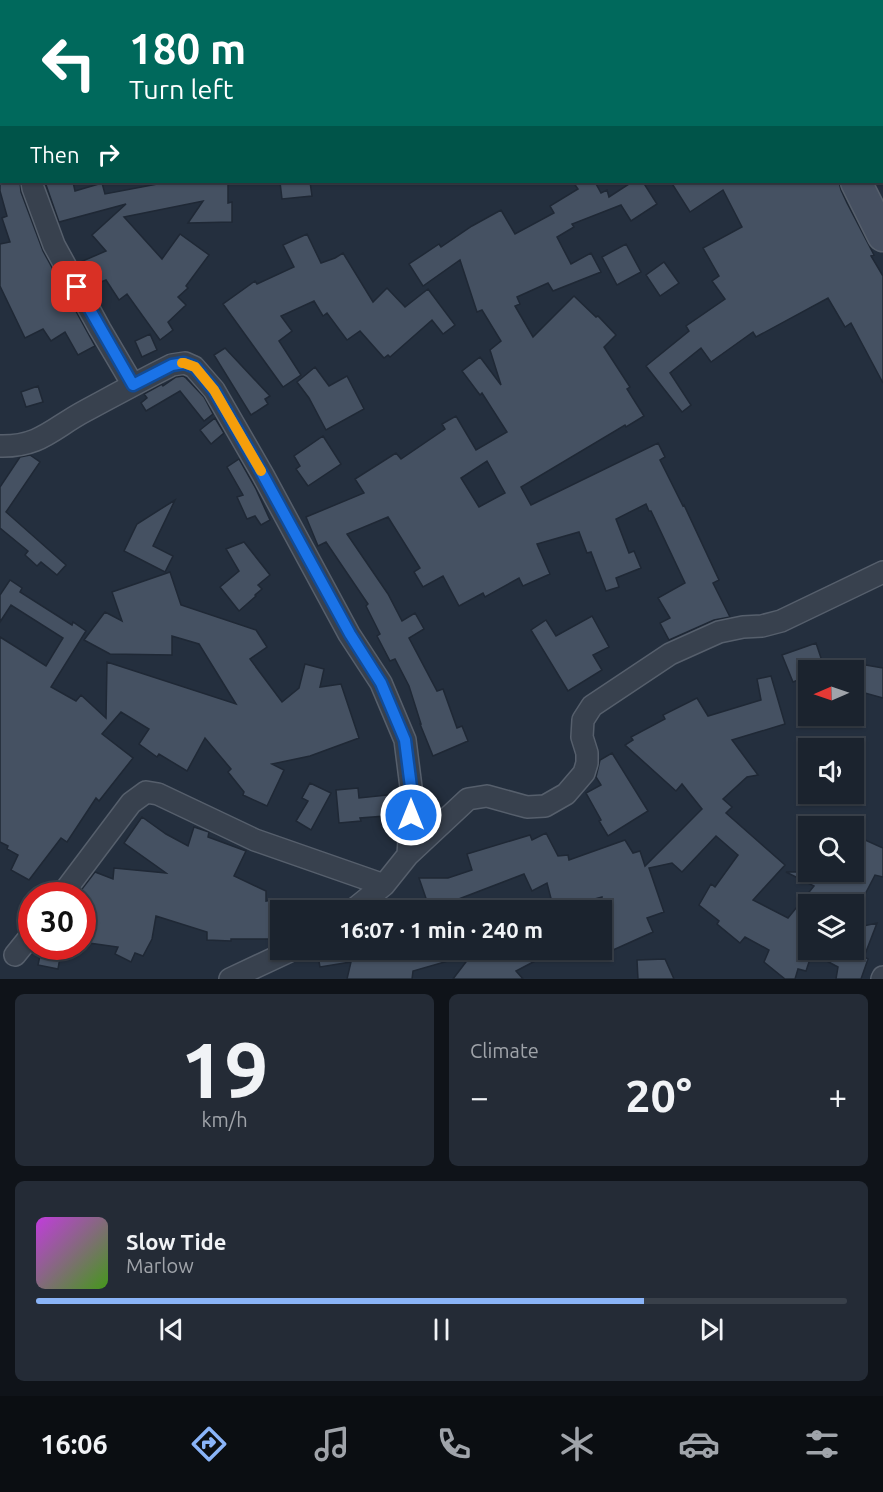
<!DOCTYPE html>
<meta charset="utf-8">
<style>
:root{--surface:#1b232e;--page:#242b36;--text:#f1f3f6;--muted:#a0a4aa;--line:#39404a;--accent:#8ab4f8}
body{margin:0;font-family:Ubuntu,sans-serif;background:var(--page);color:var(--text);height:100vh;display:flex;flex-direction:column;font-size:22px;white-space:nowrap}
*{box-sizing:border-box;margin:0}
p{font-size:20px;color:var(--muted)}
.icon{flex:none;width:33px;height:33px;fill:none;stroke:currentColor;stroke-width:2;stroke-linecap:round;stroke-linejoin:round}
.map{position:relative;height:979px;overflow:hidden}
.side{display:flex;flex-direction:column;gap:15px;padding:15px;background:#0f1319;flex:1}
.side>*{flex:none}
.banner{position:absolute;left:0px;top:0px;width:884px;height:183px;box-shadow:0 2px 4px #0004,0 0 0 2px var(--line);background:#00695c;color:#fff;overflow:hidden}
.needle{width:39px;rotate:268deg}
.controls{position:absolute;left:798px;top:660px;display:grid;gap:12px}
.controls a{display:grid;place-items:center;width:66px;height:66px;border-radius:0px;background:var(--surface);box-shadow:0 2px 4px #0004,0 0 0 2px var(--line);font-size:30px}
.speed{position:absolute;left:18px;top:882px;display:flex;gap:12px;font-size:30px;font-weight:700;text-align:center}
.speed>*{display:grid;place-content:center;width:78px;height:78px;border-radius:50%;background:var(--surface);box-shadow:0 2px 4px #0004,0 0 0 2px var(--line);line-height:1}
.speed .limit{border:9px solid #d22;background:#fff;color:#111}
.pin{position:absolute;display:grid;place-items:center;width:51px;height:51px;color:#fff;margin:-26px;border-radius:12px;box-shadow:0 3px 9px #0006}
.me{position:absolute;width:66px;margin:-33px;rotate:0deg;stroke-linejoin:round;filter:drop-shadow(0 0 4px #0008)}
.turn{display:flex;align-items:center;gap:21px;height:126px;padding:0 30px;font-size:27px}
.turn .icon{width:78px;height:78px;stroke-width:2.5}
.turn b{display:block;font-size:42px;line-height:51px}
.then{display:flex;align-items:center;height:57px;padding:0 30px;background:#0003;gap:12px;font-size:22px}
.big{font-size:45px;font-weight:700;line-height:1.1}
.side .widget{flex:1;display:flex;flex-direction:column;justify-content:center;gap:9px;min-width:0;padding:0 21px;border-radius:9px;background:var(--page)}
.side .dial{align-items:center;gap:0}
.dial b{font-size:78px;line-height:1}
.song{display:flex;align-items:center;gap:18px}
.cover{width:72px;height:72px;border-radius:9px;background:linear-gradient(135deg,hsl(290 70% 55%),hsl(100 70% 35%))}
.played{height:6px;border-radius:3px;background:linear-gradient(90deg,var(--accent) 75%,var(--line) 75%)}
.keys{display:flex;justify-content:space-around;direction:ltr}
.heat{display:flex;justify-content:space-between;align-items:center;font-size:33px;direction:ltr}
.side .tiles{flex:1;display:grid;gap:15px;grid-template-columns:1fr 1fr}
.widget:last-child{grid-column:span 2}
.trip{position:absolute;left:270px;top:900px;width:342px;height:60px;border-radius:0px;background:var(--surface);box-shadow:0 2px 4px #0004,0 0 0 2px var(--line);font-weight:700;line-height:60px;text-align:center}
.tab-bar{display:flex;height:96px;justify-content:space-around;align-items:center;background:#0b0e12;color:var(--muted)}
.tab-bar .icon{width:42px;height:42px}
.tab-bar .selected{color:var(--accent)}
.tab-bar b{font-size:27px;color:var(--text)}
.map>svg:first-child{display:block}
.building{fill:#455162;stroke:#1f2835;stroke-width:1.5;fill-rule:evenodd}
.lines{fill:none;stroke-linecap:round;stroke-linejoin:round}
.street-casing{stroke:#565f6c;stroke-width:24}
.secondary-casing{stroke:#565f6c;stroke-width:33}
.street{stroke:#38414e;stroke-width:21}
.secondary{stroke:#465061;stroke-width:30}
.rail{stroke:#5a6575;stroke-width:4.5;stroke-dasharray:6 6;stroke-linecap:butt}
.route-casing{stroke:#114b97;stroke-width:15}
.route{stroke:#1a73e8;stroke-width:10}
.slow{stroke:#f59e0b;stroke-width:10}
</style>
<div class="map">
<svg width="883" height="979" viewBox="0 0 883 979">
<rect width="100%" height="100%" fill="#242f3e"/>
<path class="building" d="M0,182H20L21,192L43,251L95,346L78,355L65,332L51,341L43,329L25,338L0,286V244L10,242L2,218L7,216L0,191Z
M45,182H73L75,191L102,183L105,194L168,182H228V203L232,202V222L188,223L203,201L124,217L162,259L180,234L209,255L186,286L188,288L178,297L186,305L168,322L173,330L160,340L127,294L119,300L106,280L91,286L78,263L106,251L92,235L126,204L59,222Z
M280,182H310L312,196L282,199Z
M573,182H595L601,193L607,190L609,197L632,182H643L657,204L631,221L621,205L572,224L574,227L557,237L571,264L591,253L601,272L553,291L548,283L517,297L520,304L515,306L533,337L574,296L596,317L598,316L616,335L604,347L630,387L627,389L644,416L626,427L625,425L521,487L531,505L658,443L665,457L660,460L683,506L684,505L719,580L713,583L730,617L714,620L669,640L660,623L670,618L658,598L685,583L651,511H649L646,504L616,519L629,553L634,551L641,568L616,578L619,587L606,591L591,552L587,553L579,532L537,544L550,574L523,586L519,578L485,597L483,593L459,606L443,576L423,587L414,572L420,568L388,517L347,534L388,594L402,621L415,613L424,629L409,638L437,691L443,689L457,728L462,726L468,741L433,756L420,724H421L409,686L395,659L390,661L377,636L380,634L366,606L368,604L326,542L318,546L306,517L364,493L355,479L396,453L401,459L445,429L442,424L456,416L476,450L507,432L482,393L480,395L462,371L480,357L501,385L490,350L501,341L482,310L477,312L460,260L423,286L409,264L439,244L441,247L472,226L501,210L515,234L554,213L550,206L578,189ZM487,461L505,493L479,507L461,478Z
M671,182H839L841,190L847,203L874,255L871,256L883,276V383L851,323L845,327L828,298L756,337L753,332L711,362L701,348L670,373L691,405L682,412L646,366L689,331L686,326L725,299L712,281L719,276L703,248L742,227L723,190L690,212Z
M307,234L321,263L335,258L343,253L373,302L387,288L405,307L428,289L455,325L443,334L432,320L390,357L388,355L384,358L360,331L347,340L327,313L323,316L314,301L281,316L292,331L279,341L301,375L283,387L223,304L255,281L257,284L294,267L283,245Z
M626,244L641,272L617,285L602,257Z
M664,262L679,283L660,296L646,275Z
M150,334L157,350L142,357L135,341Z
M225,348L270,396L265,399L268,404L251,415L214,355Z
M315,367L329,386L347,376L364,409L326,430L309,398L297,382Z
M183,376L186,378L204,397L213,414L204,421L180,391L146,411L141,403L147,398L144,394L162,384L163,386L176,377Z
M38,386L43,402L26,407L21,392Z
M215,418L224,433L211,444L200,430Z
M323,436L341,464L308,486L296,469L300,466L294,456Z
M30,455L40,462L6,512L66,565L57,575L41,562L37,566L25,555L28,551L0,528V487L20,457Z
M239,459L256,489L270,520L261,525L255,516L247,519L237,497L243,495L227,467Z
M175,500L153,546L173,556L165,572L124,551L137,524Z
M244,542L270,575L258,585L262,589L255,595L256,596L239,611L220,587L239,571L226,549Z
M170,572L181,605L256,630L267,647L250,659L282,702L299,688L305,664L324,669L320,687L341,684L359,738L310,756L272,764L284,770L267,806L243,795L244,792L228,772L231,769L205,738L187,771L159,754L157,757L139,744L149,729L121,712L102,734L133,758L99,801L96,798L67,842L61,838L29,880L11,870L18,855L7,849L8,846L0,842V637L46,666L63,638L11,605L0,622V595L10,580L22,588L20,592L72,625L73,622L86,631L51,687L76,701L81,695L106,718L107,662L236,704L199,644L172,636V655L110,654L84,640L105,612L122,621L112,592Z
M592,616L609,647L593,655L602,670L568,691L531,630L546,620L556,636Z
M816,643L825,670H808V676L793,682L782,655Z
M854,663L883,668V698L854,690Z
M771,676L785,724L732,740L758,775L747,777L723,799L732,807L726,813L785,865L753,900L788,918L814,886L786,872H854V835L883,848V877L875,875L860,904H808V950H854V928L877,923L864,957L868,959L861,979H836L838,967L812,953L806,971L798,969L795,979H785L764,962L769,950L745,937L740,943L717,924L719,921L699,905L711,884L715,887L738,855L716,836L682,872L672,863L649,868L664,912L647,918L653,932L602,955V897L554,910L547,883L532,891L524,874L430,910L419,878H448L472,870L467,854L530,835L532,840L546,833L558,856L568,855L569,860L625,840L633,853L640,851L645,866L702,809L682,784L676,791L625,745L633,740L631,737L665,719L663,715L697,698L708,716L761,700L757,679Z
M612,753L648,811L608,836L599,821L601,820L586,793L601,785L596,777L600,760Z
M310,783L331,793L311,830L296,821L308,801L302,798Z
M358,788L359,798L397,794L398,815L360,818L361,821L339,823L336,790Z
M142,817L166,834L188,846L194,827L209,832L208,837L246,851L234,876L266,891V901L272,900V939H231V941L207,940V932L156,916L152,939L143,956L135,953L131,962L115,954L118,947L82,942L86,904L82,903V889L95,872L113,879L114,868L166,873L124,843Z
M42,946H62L58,969L38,965Z
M327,950H375V960L409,961L406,950H473V953L476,950H556L516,971L523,979H453L472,954L413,971L412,979H347L351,962L320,967L317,951Z
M665,959L674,979H638L637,960Z"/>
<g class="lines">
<g class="street-casing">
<path id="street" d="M32,182L33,188L54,245L100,329L133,385
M0,446C40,447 53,428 85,411C113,396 142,380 172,365L185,363L194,367L214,390L263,475L349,634L381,683L405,740L412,795L408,855
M61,896L131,803L146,792L158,794L255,840L384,885
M353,910L384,885L408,855L468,799L487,796L527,807L545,806L566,794L584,773L587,763V753L582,737L583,720L592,706L670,654L719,632L743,627L762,626L781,621L883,572
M15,955L32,934
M230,979L292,950
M882,979L883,977"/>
</g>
<g class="secondary-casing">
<path id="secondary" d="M748,0L749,2
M856,182L883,236"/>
</g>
<use href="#street" class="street"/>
<use href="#secondary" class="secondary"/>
<path class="rail" d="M841,0L842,2
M882,74L883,75"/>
</g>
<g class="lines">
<g class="route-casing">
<path id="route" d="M77,287L133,385L172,365L184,363L195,367L214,390L263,475L350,634L381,683L405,740L412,795L411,815"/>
</g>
<use href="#route" class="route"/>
<path class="slow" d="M182,363H184L195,367L214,390L261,471"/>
</g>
</svg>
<div class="controls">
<a><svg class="needle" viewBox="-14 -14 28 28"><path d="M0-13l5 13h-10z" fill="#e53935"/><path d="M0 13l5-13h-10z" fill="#a0a4aa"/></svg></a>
<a><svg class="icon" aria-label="sound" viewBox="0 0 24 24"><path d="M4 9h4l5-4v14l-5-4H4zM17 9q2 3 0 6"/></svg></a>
<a><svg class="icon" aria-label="search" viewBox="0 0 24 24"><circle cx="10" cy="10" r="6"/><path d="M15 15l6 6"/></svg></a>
<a><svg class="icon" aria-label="layers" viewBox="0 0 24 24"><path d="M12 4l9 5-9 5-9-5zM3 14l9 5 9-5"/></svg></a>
</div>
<div class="speed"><div class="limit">30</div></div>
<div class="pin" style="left:77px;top:287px;background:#d93025"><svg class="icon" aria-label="arrive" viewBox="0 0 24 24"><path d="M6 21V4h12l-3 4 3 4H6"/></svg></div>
<svg class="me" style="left:411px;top:815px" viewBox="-20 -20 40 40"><circle r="17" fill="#1a73e8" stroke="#fff" stroke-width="3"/><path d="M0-11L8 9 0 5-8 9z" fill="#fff"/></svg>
<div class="trip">16:07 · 1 min · 240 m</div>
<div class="banner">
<div class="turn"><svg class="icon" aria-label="left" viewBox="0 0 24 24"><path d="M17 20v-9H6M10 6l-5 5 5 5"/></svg><div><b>180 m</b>Turn left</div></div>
<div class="then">Then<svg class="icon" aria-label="right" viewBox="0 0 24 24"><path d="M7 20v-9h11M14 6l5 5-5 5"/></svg></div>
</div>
</div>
<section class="side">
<div class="tiles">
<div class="widget dial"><b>19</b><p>km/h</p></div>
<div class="widget"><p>Climate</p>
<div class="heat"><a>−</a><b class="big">20°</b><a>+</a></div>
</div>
<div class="widget">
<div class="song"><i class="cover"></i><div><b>Slow Tide</b><p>Marlow</p></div></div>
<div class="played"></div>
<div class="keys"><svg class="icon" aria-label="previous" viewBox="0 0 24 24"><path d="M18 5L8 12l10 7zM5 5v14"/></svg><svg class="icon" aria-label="pause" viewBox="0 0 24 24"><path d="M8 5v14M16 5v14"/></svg><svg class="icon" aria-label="next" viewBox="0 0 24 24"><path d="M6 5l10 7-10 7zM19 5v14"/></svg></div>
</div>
</div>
</section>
<nav class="tab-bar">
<b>16:06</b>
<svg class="icon selected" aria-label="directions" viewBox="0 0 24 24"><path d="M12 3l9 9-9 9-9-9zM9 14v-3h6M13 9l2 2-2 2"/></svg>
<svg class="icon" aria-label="music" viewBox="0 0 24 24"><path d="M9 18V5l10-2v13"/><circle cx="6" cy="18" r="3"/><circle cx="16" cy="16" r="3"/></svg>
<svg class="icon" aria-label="phone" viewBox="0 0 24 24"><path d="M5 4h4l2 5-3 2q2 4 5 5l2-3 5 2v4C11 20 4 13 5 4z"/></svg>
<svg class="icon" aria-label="climate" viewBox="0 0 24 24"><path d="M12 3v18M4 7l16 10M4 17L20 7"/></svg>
<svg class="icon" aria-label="car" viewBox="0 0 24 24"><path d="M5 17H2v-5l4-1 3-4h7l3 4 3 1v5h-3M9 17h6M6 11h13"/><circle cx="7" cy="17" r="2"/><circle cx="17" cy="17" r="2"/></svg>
<svg class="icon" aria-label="filters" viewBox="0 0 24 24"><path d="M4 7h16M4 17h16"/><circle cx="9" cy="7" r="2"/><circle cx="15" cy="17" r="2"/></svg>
</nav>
